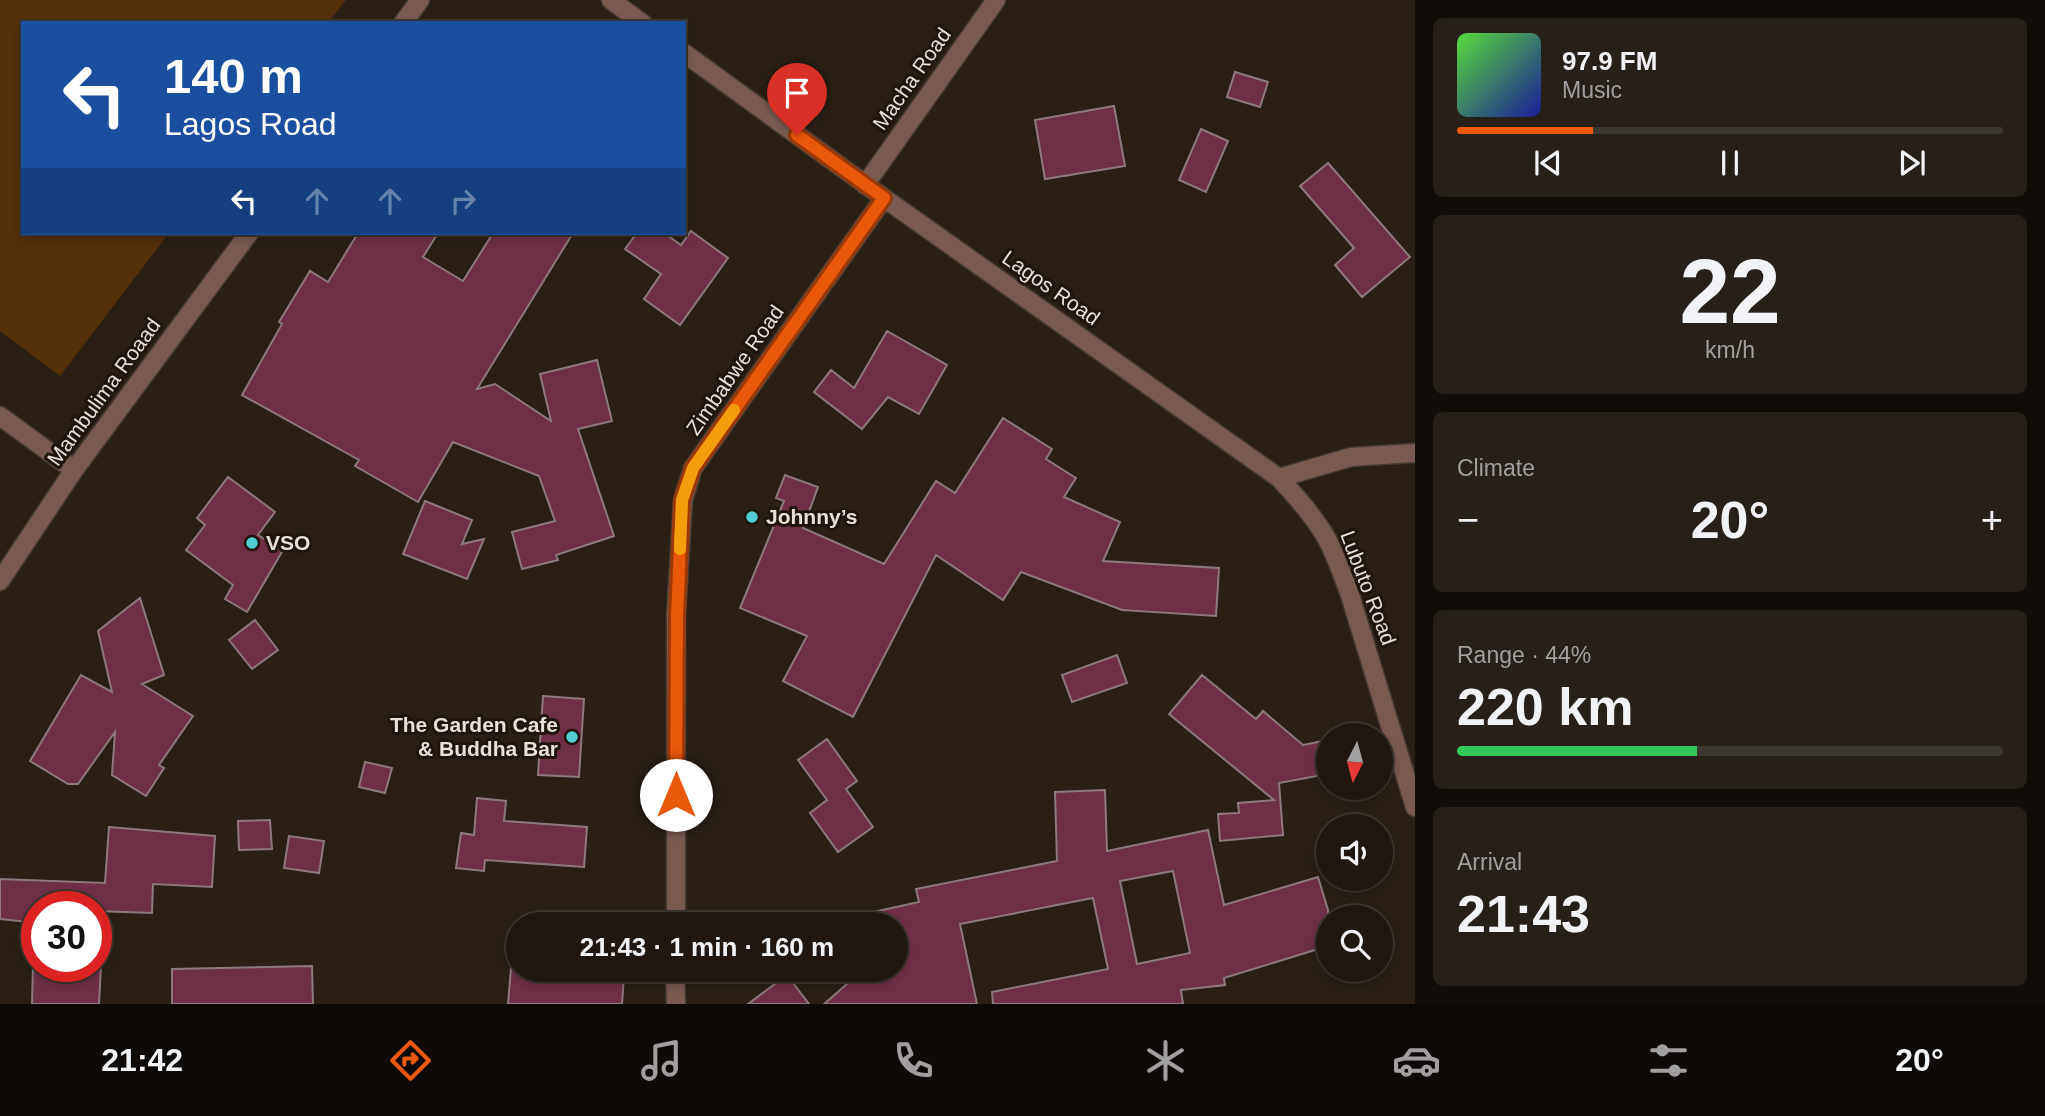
<!DOCTYPE html>
<meta charset="utf-8">
<style>
:root{--surface:#1f1710;--page:#272019;--text:#f1f3f6;--muted:#a19f9f;--line:#3c3630;--accent:#ea580c}
body{margin:0;font-family:Helvetica,sans-serif;background:var(--page);color:var(--text);height:100vh;display:flex;flex-direction:column;font-size:26px;white-space:nowrap}
*{box-sizing:border-box;margin:0}
p{font-size:23px;color:var(--muted)}
.icon{flex:none;width:38px;height:38px;fill:none;stroke:currentColor;stroke-width:2;stroke-linecap:round;stroke-linejoin:round}
.map{position:relative;flex:1;overflow:hidden}
.details{display:flex;flex-direction:column;gap:18px;padding:18px;background:#110d09;width:630px}
.details>*{flex:none}
.banner{position:absolute;left:21px;top:21px;width:665px;height:214px;border-radius:0px;box-shadow:0 4px 10px #0003,0 0 0 2px var(--line);background:#1a4fa0;color:#fff;overflow:hidden}
.needle{width:46px;rotate:186deg}
.controls{position:absolute;left:1316px;top:723px;display:grid;gap:14px}
.controls a{display:grid;place-items:center;width:77px;height:77px;border-radius:50%;background:var(--surface);box-shadow:0 4px 10px #0003,0 0 0 2px var(--line);font-size:35px}
.speed{position:absolute;left:21px;top:891px;display:flex;gap:14px;font-size:35px;font-weight:700;text-align:center}
.speed>*{display:grid;place-content:center;width:91px;height:91px;border-radius:50%;background:var(--surface);box-shadow:0 4px 10px #0003,0 0 0 2px var(--line);line-height:1}
.speed .limit{border:10px solid #d22;background:#fff;color:#111}
.pin{position:absolute;display:grid;place-items:center;width:60px;height:60px;color:#fff;margin:-72px -30px;border-radius:50% 50% 50% 0;rotate:-45deg;box-shadow:0 0 7px #0007}
.pin .icon{rotate:45deg}
.me{position:absolute;width:77px;margin:-38px;rotate:0deg;stroke-linejoin:round;filter:drop-shadow(0 0 5px #0008)}
.turn{display:flex;align-items:center;gap:24px;height:147px;padding:0 28px;font-size:32px}
.turn .icon{width:91px;height:91px;stroke-width:2.5}
.turn b{display:block;font-size:49px;line-height:60px}
.lanes{display:flex;align-items:center;height:66px;padding:0 28px;background:#0003;justify-content:center;gap:35px;direction:ltr}
.lanes .off{opacity:.35}
.big{font-size:52px;font-weight:600;line-height:1.1}
.details .tile{flex:1;display:flex;flex-direction:column;justify-content:center;gap:10px;min-width:0;padding:0 24px;border-radius:10px;background:var(--page)}
.details .dial{align-items:center;gap:0}
.dial b{font-size:91px;line-height:1}
.song{display:flex;align-items:center;gap:21px}
.cover{width:84px;height:84px;border-radius:10px;background:linear-gradient(135deg,hsl(110 70% 55%),hsl(240 70% 35%))}
.played{height:7px;border-radius:4px;background:linear-gradient(90deg,var(--accent) 25%,var(--line) 25%)}
.keys{display:flex;justify-content:space-around;direction:ltr}
.heat{display:flex;justify-content:space-between;align-items:center;font-size:38px;direction:ltr}
.charge{height:10px;border-radius:5px;background:linear-gradient(90deg,#34c759 44%,var(--line) 0)}
.trip{position:absolute;left:506px;top:912px;width:402px;height:70px;border-radius:35px;background:var(--surface);box-shadow:0 4px 10px #0003,0 0 0 2px var(--line);font-weight:600;line-height:70px;text-align:center}
.menu{display:flex;height:112px;justify-content:space-around;align-items:center;background:#0c0906;color:var(--muted)}
.menu .icon{width:49px;height:49px}
.menu .selected{color:var(--accent)}
.menu b{font-size:32px;color:var(--text)}
main{display:flex;flex:1;min-height:0}
.map>svg:first-child{display:block}
.green{fill:#533007}
.building{fill:#6f3047;stroke:#8c797e;stroke-width:2;fill-rule:evenodd}
.lines{fill:none;stroke-linecap:round;stroke-linejoin:round}
.street-casing{stroke:#443a31;stroke-width:21}
.street{stroke:#785a51;stroke-width:18}
.route-casing{stroke:#983908;stroke-width:18}
.route{stroke:#ea580c;stroke-width:12}
.slow{stroke:#f59e0b;stroke-width:12}
.poi-dot{fill:#51ccd1;stroke:#1f150c;stroke-width:2.5}
.labels{text-anchor:middle;stroke-width:6;stroke-linejoin:round;paint-order:stroke}
.street-label{font-size:21px;fill:#e8e0da;stroke:#1f150c}
.poi-label{font-size:21px;font-weight:bold;fill:#e8e0da;stroke:#1f150c;text-anchor:start}
</style>
<main>
<div class="map">
<svg width="1415" height="1004" viewBox="0 0 1415 1004">
<rect width="100%" height="100%" fill="#291f15"/>
<path class="green" d="M0,0H346L328,23H23V233H169L60,376L0,331Z"/>
<path class="building" d="M1235,72L1268,82L1260,107L1227,97Z
M1114,106L1125,166L1045,179L1035,120Z
M1201,129L1228,141L1206,192L1179,180Z
M1328,163L1410,257L1362,297L1335,265L1354,248L1300,186Z
M691,231L728,258L680,325L644,299L661,274L625,249L637,233H664L681,245Z
M358,233H438L423,257L463,281L493,233H573L477,389L495,384L551,421L540,374L597,360L612,421L578,429L614,536L556,555L558,560L522,569L512,532L555,521L539,476L453,442L418,502L355,466L359,460L242,395L282,324L279,322L310,271L328,282Z
M887,331L947,365L919,414L888,397L862,429L814,392L831,370L854,388Z
M1003,418L1052,449L1046,459L1076,478L1064,497L1120,522L1103,561L1219,568L1216,616L1122,610L1021,572L1003,600L936,555L853,717L783,681L807,636L740,608L784,501L776,498L785,475L818,487L803,528L884,564L936,481L955,493Z
M228,477L275,512L258,535L283,550L247,612L225,599L233,585L186,550L205,525L197,518Z
M425,501L472,520L462,544L484,539L467,579L403,554Z
M140,598L164,675L142,684L193,716L159,765L164,768L146,796L112,775L115,732L78,784H68L30,761L81,675L112,692L98,631Z
M255,620L278,650L252,669L229,640Z
M1117,655L1127,683L1072,702L1062,675Z
M1202,675L1256,719L1263,711L1303,745L1328,740V774L1279,783L1283,835L1220,841L1218,814L1239,813L1238,803L1274,800L1169,714Z
M543,696L584,699L579,777L538,775Z
M827,739L857,781L846,789L873,827L838,852L810,813L827,800L798,760Z
M365,762L392,768L385,793L359,787Z
M1105,790L1107,851L1208,830L1224,905L1318,877L1328,910V946L1224,978L1225,985L1181,990L1183,1004H993L992,992L1108,969L1093,898L960,924L977,1004H824L863,970H896V924H866L864,914L919,902L916,889L1057,861L1055,792ZM1173,871L1190,953L1137,964L1120,881Z
M477,798L506,801L504,821L587,827L584,867L485,860L484,871L456,868L461,833L474,835Z
M270,820L272,849L239,850L238,821Z
M109,827L215,836L212,887L153,884L152,913L96,911V906H37V923L0,919V879L105,883Z
M289,836L324,841L319,873L284,868Z
M33,966H101L99,1004H32Z
M312,966L313,1004H172V969Z
M511,968L624,976L622,1004H508Z
M787,975L809,1004H748Z"/>
<g class="lines">
<g class="street-casing">
<path id="street" d="M611,0L642,23
M403,23L420,0
M684,53L884,198L1279,478L1351,457L1415,453
M865,185L996,0
M0,416L74,470
M1279,478C1297,497 1314,516 1327,539C1336,556 1343,576 1350,595L1415,807
M0,581L74,470L249,233
M676,924V615L683,500L693,468L884,198
M675,970L676,1004"/>
</g>
<use href="#street" class="street"/>
</g>
<g class="lines">
<g class="route-casing">
<path id="route" d="M676,795L677,615L682,500L693,468L884,198L797,135"/>
</g>
<use href="#route" class="route"/>
<path class="slow" d="M680,549L682,500L693,468L734,410"/>
</g>
<g class="poi-dot">
<circle cx="752" cy="517" r="7"/>
<circle cx="252" cy="543" r="7"/>
<circle cx="572" cy="737" r="7"/>
</g>
<g class="labels">
<g class="street-label">
<text transform="translate(912 79) rotate(-55)" y="7">Macha Road</text>
<text transform="translate(1051 288) rotate(35)" y="7">Lagos Road</text>
<text transform="translate(735 370) rotate(-55)" y="7">Zimbabwe Road</text>
<text transform="translate(104 392) rotate(-54)" y="7">Mambulima Roaad</text>
<text transform="translate(1368 588) rotate(69)" y="7">Lubuto Road</text>
</g>
<g class="poi-label">
<text x="766" y="524">Johnny’s</text>
<text x="266" y="550">VSO</text>
<text x="558" y="732" text-anchor="end">The Garden Cafe<tspan x="558" dy="24">&amp; Buddha Bar</tspan></text>
</g>
</g>
</svg>
<div class="controls">
<a><svg class="needle" viewBox="-14 -14 28 28"><path d="M0-13l5 13h-10z" fill="#e53935"/><path d="M0 13l5-13h-10z" fill="#a19f9f"/></svg></a>
<a><svg class="icon" aria-label="sound" viewBox="0 0 24 24"><path d="M4 9h4l5-4v14l-5-4H4zM17 9q2 3 0 6"/></svg></a>
<a><svg class="icon" aria-label="search" viewBox="0 0 24 24"><circle cx="10" cy="10" r="6"/><path d="M15 15l6 6"/></svg></a>
</div>
<div class="speed"><div class="limit">30</div></div>
<div class="pin" style="left:797px;top:135px;background:#d93025"><svg class="icon" aria-label="arrive" viewBox="0 0 24 24"><path d="M6 21V4h12l-3 4 3 4H6"/></svg></div>
<svg class="me" style="left:676px;top:795px" viewBox="-20 -20 40 40"><circle r="19" fill="#fff"/><path d="M0-13L10 11 0 6-10 11z" fill="#ea580c"/></svg>
<div class="trip">21:43 · 1 min · 160 m</div>
<div class="banner">
<div class="turn"><svg class="icon" aria-label="left" viewBox="0 0 24 24"><path d="M17 20v-9H6M10 6l-5 5 5 5"/></svg><div><b>140 m</b>Lagos Road</div></div>
<div class="lanes"><svg class="icon" aria-label="left" viewBox="0 0 24 24"><path d="M17 20v-9H6M10 6l-5 5 5 5"/></svg><svg class="icon off" aria-label="ahead" viewBox="0 0 24 24"><path d="M12 20V5M6 11l6-6 6 6"/></svg><svg class="icon off" aria-label="ahead" viewBox="0 0 24 24"><path d="M12 20V5M6 11l6-6 6 6"/></svg><svg class="icon off" aria-label="right" viewBox="0 0 24 24"><path d="M7 20v-9h11M14 6l5 5-5 5"/></svg></div>
</div>
</div>
<section class="details">
<div class="tile">
<div class="song"><i class="cover"></i><div><b>97.9 FM</b><p>Music</p></div></div>
<div class="played"></div>
<div class="keys"><svg class="icon" aria-label="previous" viewBox="0 0 24 24"><path d="M18 5L8 12l10 7zM5 5v14"/></svg><svg class="icon" aria-label="pause" viewBox="0 0 24 24"><path d="M8 5v14M16 5v14"/></svg><svg class="icon" aria-label="next" viewBox="0 0 24 24"><path d="M6 5l10 7-10 7zM19 5v14"/></svg></div>
</div>
<div class="tile dial"><b>22</b><p>km/h</p></div>
<div class="tile"><p>Climate</p>
<div class="heat"><a>−</a><b class="big">20°</b><a>+</a></div>
</div>
<div class="tile"><p>Range · 44%</p><b class="big">220 km</b><div class="charge"></div></div>
<div class="tile"><p>Arrival</p><b class="big">21:43</b></div>
</section>
</main>
<nav class="menu">
<b>21:42</b>
<svg class="icon selected" aria-label="directions" viewBox="0 0 24 24"><path d="M12 3l9 9-9 9-9-9zM9 14v-3h6M13 9l2 2-2 2"/></svg>
<svg class="icon" aria-label="music" viewBox="0 0 24 24"><path d="M9 18V5l10-2v13"/><circle cx="6" cy="18" r="3"/><circle cx="16" cy="16" r="3"/></svg>
<svg class="icon" aria-label="phone" viewBox="0 0 24 24"><path d="M5 4h4l2 5-3 2q2 4 5 5l2-3 5 2v4C11 20 4 13 5 4z"/></svg>
<svg class="icon" aria-label="climate" viewBox="0 0 24 24"><path d="M12 3v18M4 7l16 10M4 17L20 7"/></svg>
<svg class="icon" aria-label="car" viewBox="0 0 24 24"><path d="M5 17H2v-5l4-1 3-4h7l3 4 3 1v5h-3M9 17h6M6 11h13"/><circle cx="7" cy="17" r="2"/><circle cx="17" cy="17" r="2"/></svg>
<svg class="icon" aria-label="filters" viewBox="0 0 24 24"><path d="M4 7h16M4 17h16"/><circle cx="9" cy="7" r="2"/><circle cx="15" cy="17" r="2"/></svg>
<b>20°</b>
</nav>
